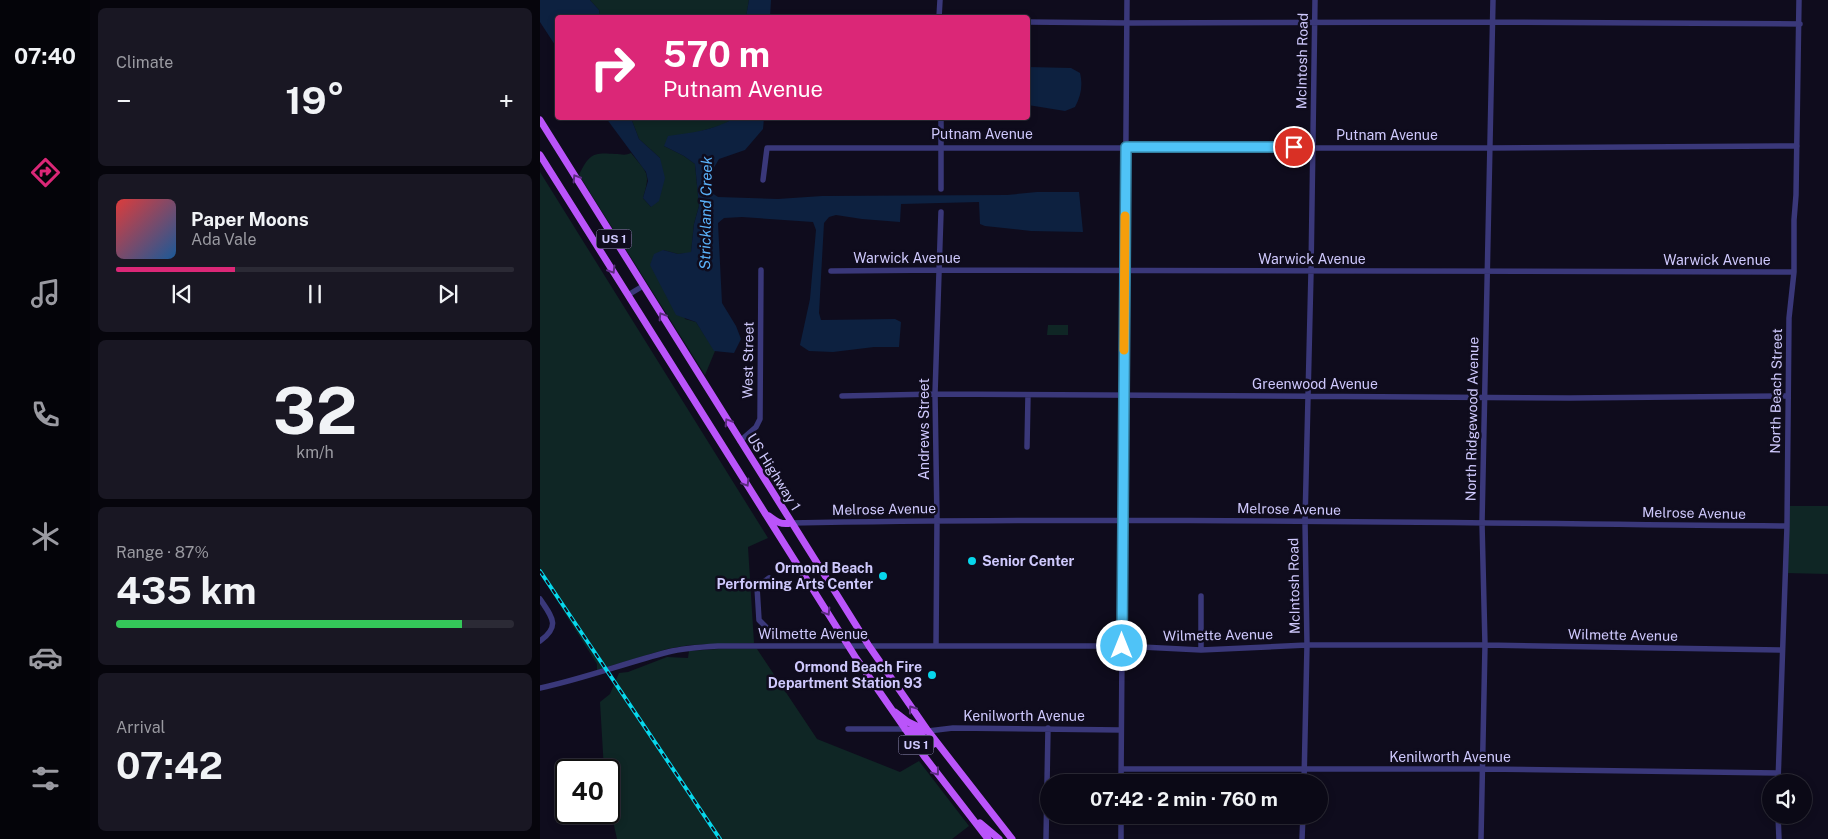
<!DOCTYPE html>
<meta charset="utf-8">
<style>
:root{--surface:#0b0916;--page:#191723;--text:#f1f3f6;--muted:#9a9aa1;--line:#2b2a35;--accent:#db2777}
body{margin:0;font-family:"Public Sans",sans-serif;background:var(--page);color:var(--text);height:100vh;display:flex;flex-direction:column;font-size:19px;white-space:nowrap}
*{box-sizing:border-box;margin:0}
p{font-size:16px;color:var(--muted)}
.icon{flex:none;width:28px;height:28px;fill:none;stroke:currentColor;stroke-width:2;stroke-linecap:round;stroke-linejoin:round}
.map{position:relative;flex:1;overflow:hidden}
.side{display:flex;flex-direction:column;gap:8px;padding:8px;background:#06050c;width:450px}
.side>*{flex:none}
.guide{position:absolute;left:15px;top:15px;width:475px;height:105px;border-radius:5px;box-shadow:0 2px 8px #0003,0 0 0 1px var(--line);background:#db2777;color:#fff;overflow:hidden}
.fabs{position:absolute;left:1222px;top:774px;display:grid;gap:10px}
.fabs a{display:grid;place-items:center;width:50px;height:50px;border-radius:50%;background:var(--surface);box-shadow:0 2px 8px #0003,0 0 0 1px var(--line);font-size:25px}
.speed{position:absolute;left:15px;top:759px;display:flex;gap:10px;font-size:25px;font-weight:700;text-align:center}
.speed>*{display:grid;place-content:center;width:65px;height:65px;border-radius:50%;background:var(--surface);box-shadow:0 2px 8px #0003,0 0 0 1px var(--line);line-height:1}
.speed .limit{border:2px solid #111;border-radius:8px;background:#fff;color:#111}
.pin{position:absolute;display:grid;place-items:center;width:42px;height:42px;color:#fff;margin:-21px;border:2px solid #fff;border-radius:50%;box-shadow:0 1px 5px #0007}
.me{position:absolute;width:55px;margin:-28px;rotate:0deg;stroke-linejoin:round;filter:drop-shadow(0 0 4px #0008)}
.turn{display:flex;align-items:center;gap:18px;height:105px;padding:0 25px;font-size:22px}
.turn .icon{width:65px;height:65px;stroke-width:2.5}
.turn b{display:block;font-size:35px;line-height:42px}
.big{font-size:38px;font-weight:700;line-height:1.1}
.side .widget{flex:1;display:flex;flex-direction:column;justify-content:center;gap:8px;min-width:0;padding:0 18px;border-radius:8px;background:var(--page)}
.side .dial{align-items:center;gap:0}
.dial b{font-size:65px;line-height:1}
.song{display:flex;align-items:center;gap:15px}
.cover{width:60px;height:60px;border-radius:8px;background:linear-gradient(135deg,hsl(0 70% 55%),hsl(210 70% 35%))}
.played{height:5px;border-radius:2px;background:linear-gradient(90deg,var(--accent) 30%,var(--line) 30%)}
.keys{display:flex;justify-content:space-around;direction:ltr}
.heat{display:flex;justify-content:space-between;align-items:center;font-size:28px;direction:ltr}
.charge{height:8px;border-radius:4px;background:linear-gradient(90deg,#34c759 87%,var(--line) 0)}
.trip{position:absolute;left:500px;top:774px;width:288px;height:50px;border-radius:25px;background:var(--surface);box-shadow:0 2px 8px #0003,0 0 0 1px var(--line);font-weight:700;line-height:50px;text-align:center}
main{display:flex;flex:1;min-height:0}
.tab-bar{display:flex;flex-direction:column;width:90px;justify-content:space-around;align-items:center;background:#040409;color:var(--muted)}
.tab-bar .icon{width:35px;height:35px}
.tab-bar .selected{color:var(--accent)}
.tab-bar b{font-size:22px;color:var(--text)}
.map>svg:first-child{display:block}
.green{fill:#0f2625}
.water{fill:#0d2140}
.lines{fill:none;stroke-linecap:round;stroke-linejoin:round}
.minor{stroke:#3a387a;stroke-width:5.5}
.major{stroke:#ba54fa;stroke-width:7}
.rail-casing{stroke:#07d7ec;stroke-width:4}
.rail{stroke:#0f0c1d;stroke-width:2;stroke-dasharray:5.5;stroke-linecap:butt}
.oneway{stroke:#5c2c80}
.route-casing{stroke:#337fa1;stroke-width:12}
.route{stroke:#4fc3f7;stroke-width:9}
.slow{stroke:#f59e0b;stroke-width:9}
.poi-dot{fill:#07d7ec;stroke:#0f0c1d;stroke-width:2}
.labels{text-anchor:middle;stroke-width:5;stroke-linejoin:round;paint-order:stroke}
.shield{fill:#0f0c1d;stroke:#9590ba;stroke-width:1}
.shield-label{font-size:12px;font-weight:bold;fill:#cfc9fd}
.street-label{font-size:14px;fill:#cfc9fd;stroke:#0f0c1d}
.poi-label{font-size:14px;font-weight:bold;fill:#cfc9fd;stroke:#0f0c1d;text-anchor:end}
.water-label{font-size:15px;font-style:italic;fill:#5bb2fa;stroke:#0f0c1d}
</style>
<main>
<nav class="tab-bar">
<b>07:40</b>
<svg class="icon selected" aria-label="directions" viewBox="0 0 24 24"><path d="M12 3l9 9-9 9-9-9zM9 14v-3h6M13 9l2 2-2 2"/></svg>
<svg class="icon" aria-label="music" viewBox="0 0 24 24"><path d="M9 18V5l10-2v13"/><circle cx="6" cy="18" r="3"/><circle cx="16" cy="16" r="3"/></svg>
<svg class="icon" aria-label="phone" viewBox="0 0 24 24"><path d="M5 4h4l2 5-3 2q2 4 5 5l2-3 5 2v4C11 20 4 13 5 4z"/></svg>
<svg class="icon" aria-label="climate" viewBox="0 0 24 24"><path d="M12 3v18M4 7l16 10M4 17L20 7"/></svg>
<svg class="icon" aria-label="car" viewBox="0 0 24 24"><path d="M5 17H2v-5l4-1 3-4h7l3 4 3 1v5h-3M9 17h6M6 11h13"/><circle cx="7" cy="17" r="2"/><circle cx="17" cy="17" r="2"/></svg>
<svg class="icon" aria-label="filters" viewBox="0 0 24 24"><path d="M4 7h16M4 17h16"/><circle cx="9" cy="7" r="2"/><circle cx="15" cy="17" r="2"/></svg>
</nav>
<section class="side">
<div class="widget"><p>Climate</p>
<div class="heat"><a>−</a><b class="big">19°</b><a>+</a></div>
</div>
<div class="widget">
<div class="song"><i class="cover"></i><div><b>Paper Moons</b><p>Ada Vale</p></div></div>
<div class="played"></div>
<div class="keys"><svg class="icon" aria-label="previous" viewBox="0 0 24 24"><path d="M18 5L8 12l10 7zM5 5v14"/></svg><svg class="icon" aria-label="pause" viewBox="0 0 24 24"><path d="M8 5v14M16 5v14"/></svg><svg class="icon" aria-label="next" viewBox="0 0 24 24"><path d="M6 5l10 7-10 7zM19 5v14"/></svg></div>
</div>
<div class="widget dial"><b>32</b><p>km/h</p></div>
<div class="widget"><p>Range · 87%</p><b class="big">435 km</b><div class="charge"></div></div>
<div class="widget"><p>Arrival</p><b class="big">07:42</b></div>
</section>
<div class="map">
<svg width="1288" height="839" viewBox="0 0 1288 839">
<rect width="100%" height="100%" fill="#0f0c1d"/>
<path class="green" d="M50,0H209L206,18L60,17L59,10Z
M91,118H195L182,125L158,132L124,146L144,156L155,164L159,206L154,224L151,253L138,254L123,250L145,319L156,322L175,351L165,375L39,175C49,154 53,152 75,154C81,154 85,156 91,153C107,173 111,172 103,198L111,207L120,158L99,139Z
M0,172L228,538L208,547L214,643L150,645L127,649L57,670V664L0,574Z
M508,325H528V335H507Z
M1247,506H1288V574L1245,573Z
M178,649H217L277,739L360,772L379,761L429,826L412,839H77L69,803V770H64L60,702L70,694L79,673L88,672L127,657L148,658L149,651Z"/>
<path class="water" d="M0,0H50L59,10L60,17L18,18L17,48L0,22Z
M209,0H231L230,17H206Z
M488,67L531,68L540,73C543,86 541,95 535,107L525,111L488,105Z
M66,118H91L99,139L120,158L125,178L119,201L111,207L103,198L108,181L106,172Z
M195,118H224L223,129L205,150L179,159L172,171V193L178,197L238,199L282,196L467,195L497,192H539L543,232L491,231L445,226L440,224L439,202L361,204L360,222L322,219L296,215L289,217L284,223L279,313L281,320L355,319L361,322L359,347H334L293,352L269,351L260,345L270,299L276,230L273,222L202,217L184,218L178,223L182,303L196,326L201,339L194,353L174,351L156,322L136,315L110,265L114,254L123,250L138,254L151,252L154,224L159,206L155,164L144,156L124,146L128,136C151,133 174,130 195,118Z"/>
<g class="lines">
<path class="minor" d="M399,18L400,0
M488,22L587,23L952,22L1260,24
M223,180L227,148H950L1257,146
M401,189V118
M291,271L400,270L1254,272
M88,295L103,286
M302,396L395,394L1030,398L1248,396
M200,441L216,427L220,419L221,270
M487,447L488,395
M251,523C583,517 915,523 1247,526
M0,599C12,617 21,626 0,641
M226,627L219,620L217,587L229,578
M396,646L397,520L395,394L401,212
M661,650V596
M0,688C43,679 85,663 128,652C144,648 161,647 178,646H582L661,650L767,645H945L1242,650
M308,729H365
M388,731L413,728L581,730
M581,769H942L1238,773
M581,782L587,0
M764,782L767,645L765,522L771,272L775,0
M1238,782L1247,526L1249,318L1254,272V220L1256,195L1259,0
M1238,815L1239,839
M506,839L508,728
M581,839V815
M762,839L763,815
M941,839L945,645L942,523L953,0"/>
<path class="major" d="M0,120L329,646L388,731L472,839
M0,155L316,658L384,756L448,839
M229,516C237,522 241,525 251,523
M355,712L368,722L387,731
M365,729L375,732L394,744
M440,823L459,839"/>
<g class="rail-casing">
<path id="rail" d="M0,571L180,839"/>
</g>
<use href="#rail" class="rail"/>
</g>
<defs><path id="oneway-chevron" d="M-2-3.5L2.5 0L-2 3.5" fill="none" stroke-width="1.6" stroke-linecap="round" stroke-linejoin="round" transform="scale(1.25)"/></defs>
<g class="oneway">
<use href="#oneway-chevron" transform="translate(36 178) rotate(-122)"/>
<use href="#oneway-chevron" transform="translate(72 270) rotate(58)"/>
<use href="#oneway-chevron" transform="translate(122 316) rotate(-122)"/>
<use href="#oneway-chevron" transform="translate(188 422) rotate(-122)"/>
<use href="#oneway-chevron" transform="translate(206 483) rotate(58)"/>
<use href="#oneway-chevron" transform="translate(287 612) rotate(58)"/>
<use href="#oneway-chevron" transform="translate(372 709) rotate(-126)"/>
<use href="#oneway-chevron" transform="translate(396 772) rotate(53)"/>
</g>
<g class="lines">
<g class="route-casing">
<path id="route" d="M582,646L586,147H754"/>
</g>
<use href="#route" class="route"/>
<path class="slow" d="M584,350L585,216"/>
</g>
<g class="poi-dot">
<circle cx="432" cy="561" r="5"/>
<circle cx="343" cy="576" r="5"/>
<circle cx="392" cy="675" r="5"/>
</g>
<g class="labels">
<g class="shield">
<rect x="56.5" y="229.5" width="35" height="19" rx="4"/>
<rect x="358.5" y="735.5" width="35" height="19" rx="4"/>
</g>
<g class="shield-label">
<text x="74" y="243">US 1</text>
<text x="376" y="749">US 1</text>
</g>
<g class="street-label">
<text transform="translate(762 61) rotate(-89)" y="5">McIntosh Road</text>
<text x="442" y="139">Putnam Avenue</text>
<text x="847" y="140">Putnam Avenue</text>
<text x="367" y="263">Warwick Avenue</text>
<text x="772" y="264">Warwick Avenue</text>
<text x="1177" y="265">Warwick Avenue</text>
<text transform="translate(208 360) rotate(-89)" y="5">West Street</text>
<text x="775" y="389">Greenwood Avenue</text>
<text transform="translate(1236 391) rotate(-89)" y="5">North Beach Street</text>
<text transform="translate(932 419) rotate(-89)" y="5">North Ridgewood Avenue</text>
<text transform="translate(384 429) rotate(-90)" y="5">Andrews Street</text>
<text transform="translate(234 472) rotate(58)" y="5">US Highway 1</text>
<text transform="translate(344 509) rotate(-1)" y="5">Melrose Avenue</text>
<text transform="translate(749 509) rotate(1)" y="5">Melrose Avenue</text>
<text transform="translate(1154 513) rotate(1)" y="5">Melrose Avenue</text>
<text transform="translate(754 586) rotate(-91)" y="5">McIntosh Road</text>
<text x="273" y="639">Wilmette Avenue</text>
<text transform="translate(678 635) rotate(-1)" y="5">Wilmette Avenue</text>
<text transform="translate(1083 635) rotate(1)" y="5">Wilmette Avenue</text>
<text x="484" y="721">Kenilworth Avenue</text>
<text x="910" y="762">Kenilworth Avenue</text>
</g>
<g class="poi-label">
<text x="442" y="566" text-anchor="start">Senior Center</text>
<text x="333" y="573">Ormond Beach<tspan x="333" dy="16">Performing Arts Center</tspan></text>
<text x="382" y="672">Ormond Beach Fire<tspan x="382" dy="16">Department Station 93</tspan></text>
</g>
<g class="water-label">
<text transform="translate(166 213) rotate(-89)" y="5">Strickland Creek</text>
</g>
</g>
</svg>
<div class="fabs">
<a><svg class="icon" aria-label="sound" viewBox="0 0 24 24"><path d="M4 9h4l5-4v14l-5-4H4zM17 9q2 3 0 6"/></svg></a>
</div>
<div class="speed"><div class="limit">40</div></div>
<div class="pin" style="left:754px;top:147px;background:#d93025"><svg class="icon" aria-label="arrive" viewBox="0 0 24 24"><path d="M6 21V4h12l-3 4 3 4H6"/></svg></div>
<svg class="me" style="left:582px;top:646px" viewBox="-20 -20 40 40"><circle r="17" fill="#4fc3f7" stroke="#fff" stroke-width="3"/><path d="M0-11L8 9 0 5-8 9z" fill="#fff"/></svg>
<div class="trip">07:42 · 2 min · 760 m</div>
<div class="guide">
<div class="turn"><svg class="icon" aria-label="right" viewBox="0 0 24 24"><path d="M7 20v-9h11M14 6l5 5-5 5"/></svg><div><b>570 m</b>Putnam Avenue</div></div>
</div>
</div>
</main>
